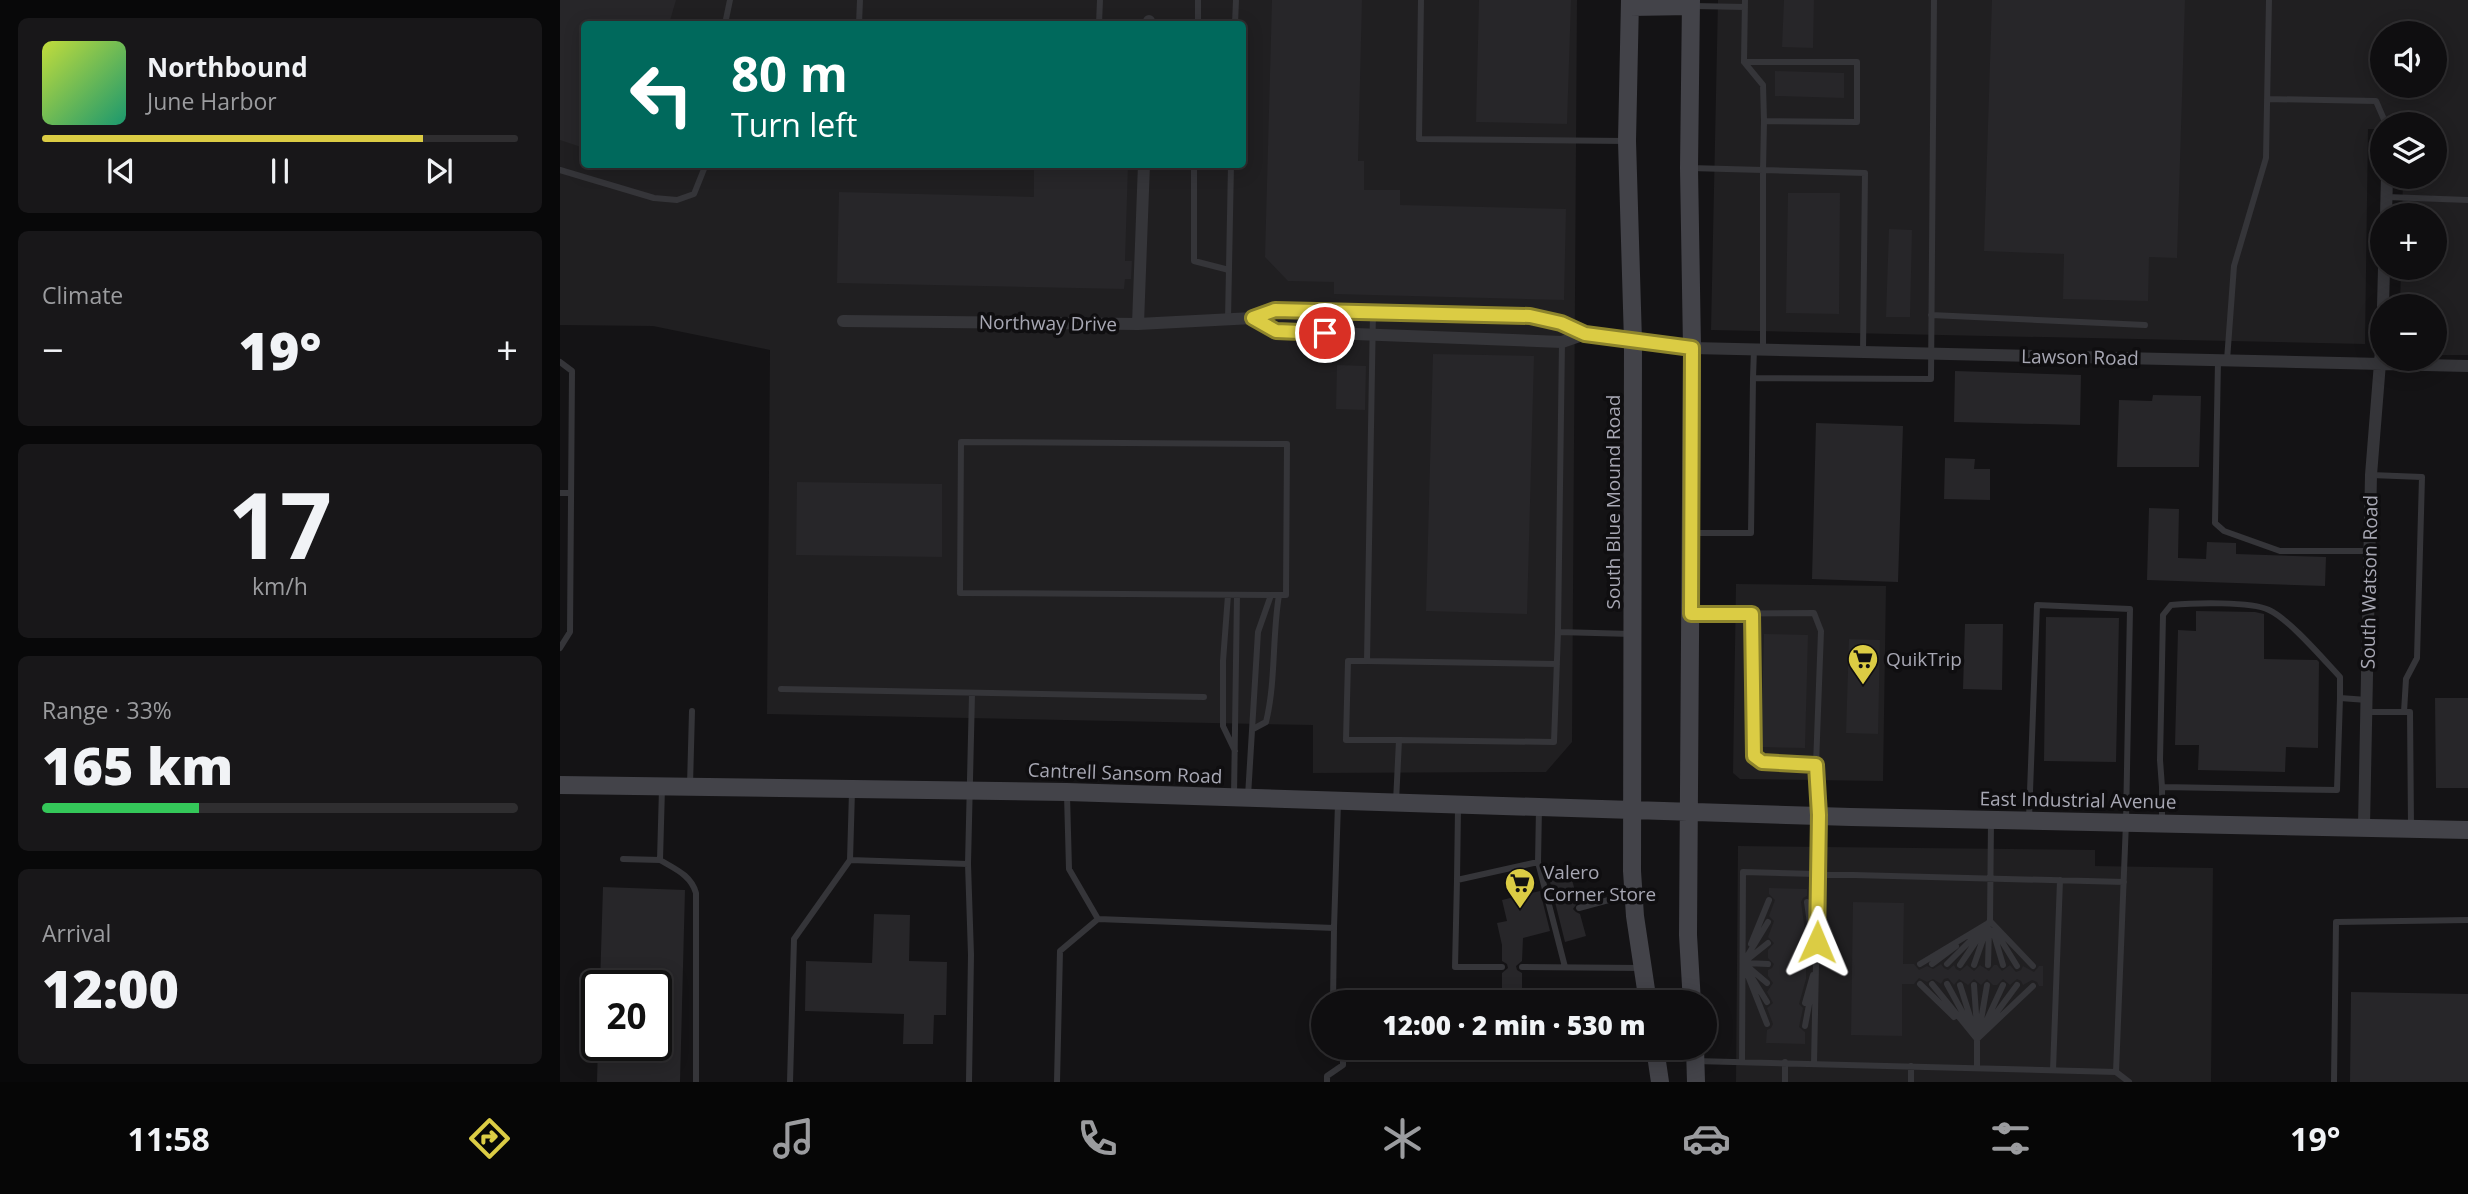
<!DOCTYPE html>
<meta charset="utf-8">
<style>
:root{--surface:#0f0e10;--page:#181719;--text:#f1f3f6;--muted:#9b9c9f;--line:#2f2e30;--accent:#dbcc44}
body{margin:0;font-family:"Open Sans",sans-serif;background:var(--page);color:var(--text);height:100vh;display:flex;flex-direction:column;font-size:26px;white-space:nowrap}
*{box-sizing:border-box;margin:0}
p{font-size:23px;color:var(--muted)}
.icon{flex:none;width:38px;height:38px;fill:none;stroke:currentColor;stroke-width:2;stroke-linecap:round;stroke-linejoin:round}
.map{position:relative;flex:1;overflow:hidden}
.panel{display:flex;flex-direction:column;gap:18px;padding:18px;background:#080809;width:560px}
.panel>*{flex:none}
.hud{position:absolute;left:21px;top:21px;width:665px;height:147px;border-radius:7px;box-shadow:0 4px 18px #0003,0 0 0 2px var(--line);background:#00695c;color:#fff;overflow:hidden}
.controls{position:absolute;left:1810px;top:21px;display:grid;gap:14px}
.controls a{display:grid;place-items:center;width:77px;height:77px;border-radius:50%;background:var(--surface);box-shadow:0 4px 18px #0003,0 0 0 2px var(--line);font-size:35px}
.speed{position:absolute;left:21px;top:970px;display:flex;gap:14px;font-size:35px;font-weight:700;text-align:center}
.speed>*{display:grid;place-content:center;width:91px;height:91px;border-radius:50%;background:var(--surface);box-shadow:0 4px 18px #0003,0 0 0 2px var(--line);line-height:1}
.speed .limit{border:4px solid #111;border-radius:10px;background:#fff;color:#111}
.pin{position:absolute;display:grid;place-items:center;width:60px;height:60px;color:#fff;margin:-30px;border:4px solid #fff;border-radius:50%;box-shadow:0 2px 7px #0007}
.me{position:absolute;width:77px;margin:-38px;rotate:1deg;stroke-linejoin:round;filter:drop-shadow(0 0 5px #0008)}
.turn{display:flex;align-items:center;gap:24px;height:147px;padding:0 35px;font-size:32px}
.turn .icon{width:91px;height:91px;stroke-width:2.5}
.turn b{display:block;font-size:49px;line-height:60px}
.big{font-size:52px;font-weight:800;line-height:1.1}
.panel .card{flex:1;display:flex;flex-direction:column;justify-content:center;gap:10px;min-width:0;padding:0 24px;border-radius:10px;background:var(--page)}
.panel .dial{align-items:center;gap:0}
.dial b{font-size:91px;line-height:1}
.song{display:flex;align-items:center;gap:21px}
.cover{width:84px;height:84px;border-radius:10px;background:linear-gradient(135deg,hsl(70 70% 55%),hsl(160 70% 35%))}
.played{height:7px;border-radius:4px;background:linear-gradient(90deg,var(--accent) 80%,var(--line) 80%)}
.keys{display:flex;justify-content:space-around;direction:ltr}
.heat{display:flex;justify-content:space-between;align-items:center;font-size:38px;direction:ltr}
.charge{height:10px;border-radius:5px;background:linear-gradient(90deg,#34c759 33%,var(--line) 0)}
.trip{position:absolute;left:751px;top:990px;width:406px;height:70px;border-radius:35px;background:var(--surface);box-shadow:0 4px 18px #0003,0 0 0 2px var(--line);font-weight:800;line-height:70px;text-align:center}
.tab-bar{display:flex;height:112px;justify-content:space-around;align-items:center;background:#060606;color:var(--muted)}
.tab-bar .icon{width:49px;height:49px}
.tab-bar .active{color:var(--accent)}
.tab-bar b{font-size:32px;color:var(--text)}
main{display:flex;flex:1;min-height:0}
.map>svg:first-child{display:block}
.built{fill:#201f21;fill-rule:evenodd}
.building{fill:#272629}
.lines{fill:none;stroke-linecap:round;stroke-linejoin:round}
.lane{stroke:#353539;stroke-width:6}
.street{stroke:#353539;stroke-width:12}
.secondary{stroke:#434349;stroke-width:18}
.route-casing{stroke:#8e852c;stroke-width:18}
.route{stroke:#dbcc44;stroke-width:12}
.labels{text-anchor:middle;stroke-width:7;stroke-linejoin:round;paint-order:stroke}
.street-label{font-size:19px;fill:#a7a7b3;stroke:#0f0e10}
.poi-label{font-size:19px;fill:#a7a7b3;stroke:#0f0e10;text-anchor:start}
</style>
<main>
<section class="panel">
<div class="card">
<div class="song"><i class="cover"></i><div><b>Northbound</b><p>June Harbor</p></div></div>
<div class="played"></div>
<div class="keys"><svg class="icon" aria-label="previous" viewBox="0 0 24 24"><path d="M18 5L8 12l10 7zM5 5v14"/></svg><svg class="icon" aria-label="pause" viewBox="0 0 24 24"><path d="M8 5v14M16 5v14"/></svg><svg class="icon" aria-label="next" viewBox="0 0 24 24"><path d="M6 5l10 7-10 7zM19 5v14"/></svg></div>
</div>
<div class="card"><p>Climate</p>
<div class="heat"><a>−</a><b class="big">19°</b><a>+</a></div>
</div>
<div class="card dial"><b>17</b><p>km/h</p></div>
<div class="card"><p>Range · 33%</p><b class="big">165 km</b><div class="charge"></div></div>
<div class="card"><p>Arrival</p><b class="big">12:00</b></div>
</section>
<div class="map">
<svg width="1908" height="1082" viewBox="0 0 1908 1082">
<rect width="100%" height="100%" fill="#141315"/>
<path class="built" d="M0,0H1017L1012,742L986,772L753,773V725L207,714L210,350L93,326L0,325ZM24,24H682V164H24Z
M1158,0H1908V355H1874V306H1840L1841,268H1874V215H1842L1843,177H1874V124H1822V129H1808L1805,344L1151,330ZM1822,33H1874V86H1822Z
M1176,584L1326,586L1323,781L1180,779L1173,773Z
M1178,846L1535,850V866L1653,868L1651,1082H1176Z"/>
<path class="building" d="M0,0H116L109,24H24V148L0,140Z
M712,0H802L798,161H804V190H840V205L1006,209L1004,300L774,294V282L728,281L705,257Z
M919,0H1011L1007,124L916,122Z
M1224,0H1254L1253,48L1222,47Z
M1432,0H1625L1617,258L1589,257L1588,301L1503,299L1504,254L1424,251Z
M1215,71L1284,73V98L1215,96Z
M474,164L568,165L565,261H572L571,279H565L564,289L277,283L279,192L474,197Z
M1228,193H1280L1279,314L1226,313Z
M1329,229L1352,230L1350,317H1326Z
M873,354L974,356L967,614L866,611Z
M777,365L806,366L805,410L776,409Z
M1395,371L1521,375L1520,425L1394,422Z
M1593,395L1641,396L1639,467H1557L1559,400L1592,401Z
M1256,423L1343,426L1338,582L1252,579Z
M1385,458L1415,459L1414,469H1430V500L1384,499Z
M237,482L382,484V557L236,555Z
M1589,508L1619,509L1618,558L1646,559L1647,542L1676,543V554L1766,557L1765,586L1587,580Z
M1636,611L1695,612L1704,614V659L1757,660L1759,662L1758,748L1726,747L1725,772L1638,770L1639,745H1615L1618,630L1636,631Z
M1486,617L1559,618L1556,762L1484,761Z
M1405,624H1443L1442,690L1403,689Z
M1204,634L1248,635L1245,748L1201,747Z
M1289,639L1320,640L1318,734L1286,733Z
M1875,698H1908V788H1876Z
M1008,865L1018,902L1013,909L1016,912L1020,914L1026,936L1005,942L987,870Z
M43,887L125,890L120,1082H37L38,1045H96V985H40Z
M1209,888L1247,889V896L1243,898L1241,902L1246,938L1241,944L1246,956V979L1239,1004L1243,1008L1239,1027L1245,1032V1044L1206,1043L1207,1030L1211,1028L1213,1024L1207,1008L1213,1003L1207,992L1213,983L1208,976V970L1212,968L1214,964L1208,958V950L1214,943L1208,937L1214,921L1209,916L1215,900L1209,894Z
M980,891L990,931L963,938L962,961L956,966L957,970L962,973V990H942V973L948,968L947,964L942,961V945L937,923L947,921L942,900Z
M1293,902L1344,903L1343,964H1354L1359,970L1367,966L1373,969L1381,964L1384,968L1388,970L1394,965L1396,969L1400,971L1407,965L1414,971L1420,965L1429,971L1434,965H1437L1442,971L1450,965L1456,972L1461,970L1463,966L1474,972L1479,966H1483V986H1479L1477,982L1472,980L1463,985L1461,981L1457,979L1450,985L1443,979L1437,985H1433L1427,979L1421,985L1414,979L1408,985L1399,979L1394,985L1388,978L1384,979L1381,984L1373,979L1367,982L1359,978L1354,984H1342V1036L1291,1035Z
M314,914L350,915L349,961L387,962L386,1015H374L373,1044H343L344,1014L245,1011L246,961L312,963Z
M1791,992L1908,994V1082H1790Z"/>
<g class="lines">
<path class="lane" d="M861,0L859,139L1066,141
M1134,6L1185,7
M165,24L170,0
M299,24L300,0
M539,24L540,0
M638,24V0
M675,24L676,0
M1184,62L1203,85L1204,121
M1707,99L1816,101L1826,124
M634,164V261L669,270
M1130,168L1203,170L1204,121L1297,122V62H1184L1185,0
M0,170L94,198L117,200L134,194L146,164
M1827,197L1908,200
M813,311L807,661H788L786,740H839
M1371,315L1585,325
M668,320L671,164
M1002,342L998,632L1072,634
M1203,350V170L1305,173L1303,352
M1667,360L1674,266L1706,158L1709,0
M1658,361L1655,523L1664,531L1720,551H1810
M0,362L12,371L10,632L0,648
M1193,378L1194,349
M401,442L727,444L726,595L400,593Z
M1811,475L1862,477L1857,658L1846,679L1844,712
M0,493H11
M1133,533H1191L1193,378L1371,379L1374,0
M668,595L663,661V726L675,751
M1133,614L1254,613L1261,631L1256,765L1259,815L1254,1064
M1192,614L1194,756L1202,762L1256,765
M807,661L997,664
M221,689L644,697
M1807,712H1850L1851,826
M693,729L706,722C716,681 712,637 719,595
M130,785L132,711
M1602,787L1600,760L1603,615L1611,605C1632,603 1691,601 1709,610C1729,619 1764,660 1780,677V698
M102,788L100,860C115,869 131,875 136,893V1082
M292,791L290,860L408,864
M674,796L677,595
M688,796L698,632L711,595
M836,802L839,740L994,742L998,632
M898,808L897,880L978,862L979,808
M1431,821L1430,921L1473,966
M1602,821V787L1777,790L1780,698L1807,700
M63,859L100,860
M978,862L1005,967
M897,880L895,967H942
M1247,902L1253,945
M1019,908L1071,894
M538,919L774,928L778,803
M1433,931L1443,965
M1436,932L1457,966
M1208,943L1183,963L1208,922
M1191,944L1209,900
M1247,944L1256,964
M1185,963L1208,964
M1360,964L1430,922
M1372,964L1396,946
M1387,964L1422,929
M1400,965L1421,934
M1414,965L1429,922
M1428,965L1429,929
M1187,966L1207,983
M962,967L1081,968
M1360,984L1394,1017
M1372,984L1417,1039L1387,984
M1400,985L1413,1026
M1414,985L1417,1028
M1457,985L1417,1039L1473,986
M773,1003L774,928
M1245,1003L1253,975
M1207,1024L1183,963L1207,1002
M1425,1024L1443,985
M1245,1026L1253,983
M1418,1038L1427,985
M1136,1061L1556,1072L1566,822L1570,609L1477,605L1469,818
M1182,1062L1183,872L1564,882
M1417,1068V1039
M1493,1070L1500,880
M1556,1072L1569,1082
M230,1082L234,939L290,860
M409,1082L411,955L408,864L412,694
M497,1082L500,951L538,919L509,869L507,795
M767,1082V1076L783,1065V1048
M1225,1082V1062
M1351,1082V1066
M1774,1082L1776,922L1908,920"/>
<path class="street" d="M589,24V21
M1826,215L1827,177
M1823,306L1824,268
M693,318L716,331L1002,342L1025,334
M283,321L578,324L693,318L715,310L970,316L1001,323L1025,334L1132,348L1908,366
M578,324L584,164
M1804,826L1811,475L1822,338"/>
<path class="secondary" d="M1070,0L1067,141L1073,341L1072,871L1075,916L1088,1003
M1131,0L1129,168L1132,348L1128,935L1132,1003
M1070,7L1131,6
M0,785L507,792L1291,817L1908,830
M1095,1048L1100,1082
M1135,1048L1136,1082"/>
</g>
<g class="lines">
<g class="route-casing">
<path id="route" d="M765,333L716,331L693,318L715,310L970,316L1001,323L1025,334L1132,348L1131,614H1192L1194,756L1202,762L1256,765L1259,815L1257,942"/>
</g>
<use href="#route" class="route"/>
</g>
<defs>
<g id="supermarket-pin" transform="scale(1.575)"><path d="M0 17L-7.5 6A9.5 9.5 0 1 1 7.5 6Z" fill="#dbcc44" stroke="#0f0e10"/><path d="M-6-5.5h2.5l.6 2H6L4.5 2H-2.5L-4.4-4H-6ZM-1.5 3.2a1.3 1.3 0 1 0 .1 0ZM3 3.2a1.3 1.3 0 1 0 .1 0Z" fill="#111"/></g>
</defs>
<g fill-rule="evenodd">
<use href="#supermarket-pin" x="1303" y="659"/>
<use href="#supermarket-pin" x="960" y="883"/>
</g>
<g class="labels">
<g class="street-label">
<text transform="translate(488 323) rotate(1)" y="7">Northway Drive</text>
<text transform="translate(1520 357) rotate(1)" y="7">Lawson Road</text>
<text transform="translate(1053 502) rotate(-90)" y="7">South Blue Mound Road</text>
<text transform="translate(1809 582) rotate(-89)" y="7">South Watson Road</text>
<text transform="translate(565 773) rotate(2)" y="7">Cantrell Sansom Road</text>
<text transform="translate(1518 800) rotate(1)" y="7">East Industrial Avenue</text>
</g>
<g class="poi-label">
<text x="1326" y="666">QuikTrip</text>
<text x="983" y="879">Valero<tspan x="983" dy="22">Corner Store</tspan></text>
</g>
</g>
</svg>
<div class="controls">
<a><svg class="icon" aria-label="sound" viewBox="0 0 24 24"><path d="M4 9h4l5-4v14l-5-4H4zM17 9q2 3 0 6"/></svg></a>
<a><svg class="icon" aria-label="layers" viewBox="0 0 24 24"><path d="M12 4l9 5-9 5-9-5zM3 14l9 5 9-5"/></svg></a>
<a>+</a>
<a>−</a>
</div>
<div class="speed"><div class="limit">20</div></div>
<div class="pin" style="left:765px;top:333px;background:#d93025"><svg class="icon" aria-label="arrive" viewBox="0 0 24 24"><path d="M6 21V4h12l-3 4 3 4H6"/></svg></div>
<svg class="me" style="left:1257px;top:942px" viewBox="-20 -20 40 40"><path d="M0-17L14 15 0 8-14 15z" fill="#dbcc44" stroke="#fff" stroke-width="4"/></svg>
<div class="trip">12:00 · 2 min · 530 m</div>
<div class="hud">
<div class="turn"><svg class="icon" aria-label="left" viewBox="0 0 24 24"><path d="M17 20v-9H6M10 6l-5 5 5 5"/></svg><div><b>80 m</b>Turn left</div></div>
</div>
</div>
</main>
<nav class="tab-bar">
<b>11:58</b>
<svg class="icon active" aria-label="directions" viewBox="0 0 24 24"><path d="M12 3l9 9-9 9-9-9zM9 14v-3h6M13 9l2 2-2 2"/></svg>
<svg class="icon" aria-label="music" viewBox="0 0 24 24"><path d="M9 18V5l10-2v13"/><circle cx="6" cy="18" r="3"/><circle cx="16" cy="16" r="3"/></svg>
<svg class="icon" aria-label="phone" viewBox="0 0 24 24"><path d="M5 4h4l2 5-3 2q2 4 5 5l2-3 5 2v4C11 20 4 13 5 4z"/></svg>
<svg class="icon" aria-label="climate" viewBox="0 0 24 24"><path d="M12 3v18M4 7l16 10M4 17L20 7"/></svg>
<svg class="icon" aria-label="car" viewBox="0 0 24 24"><path d="M5 17H2v-5l4-1 3-4h7l3 4 3 1v5h-3M9 17h6M6 11h13"/><circle cx="7" cy="17" r="2"/><circle cx="17" cy="17" r="2"/></svg>
<svg class="icon" aria-label="filters" viewBox="0 0 24 24"><path d="M4 7h16M4 17h16"/><circle cx="9" cy="7" r="2"/><circle cx="15" cy="17" r="2"/></svg>
<b>19°</b>
</nav>
